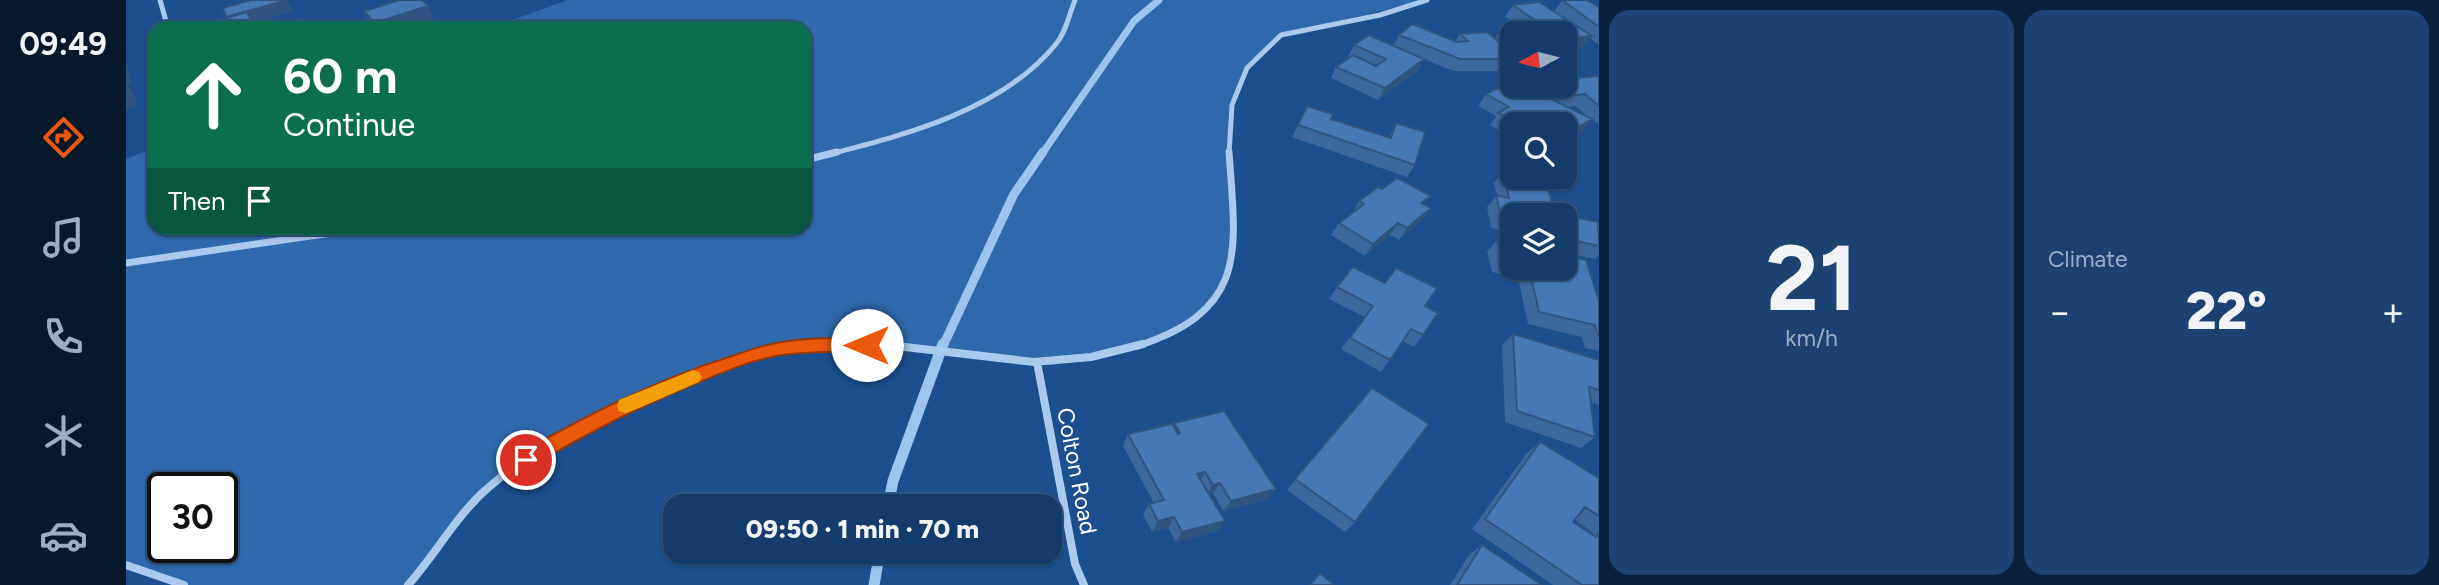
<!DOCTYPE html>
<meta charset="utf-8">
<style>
:root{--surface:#143b6b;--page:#1d4271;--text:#f1f3f6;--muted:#9dadc1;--line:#33557e;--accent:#ea580c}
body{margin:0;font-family:Figtree,sans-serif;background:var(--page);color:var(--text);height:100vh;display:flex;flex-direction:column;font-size:26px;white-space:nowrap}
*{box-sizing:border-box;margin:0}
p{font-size:23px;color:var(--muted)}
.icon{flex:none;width:38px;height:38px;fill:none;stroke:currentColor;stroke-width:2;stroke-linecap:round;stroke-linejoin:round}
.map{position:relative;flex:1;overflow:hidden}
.side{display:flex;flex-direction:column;gap:10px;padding:10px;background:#0b203b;width:840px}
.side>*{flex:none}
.hud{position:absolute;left:21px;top:21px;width:665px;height:214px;border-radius:21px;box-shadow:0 2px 5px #0004,0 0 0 2px var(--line);background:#0b6e4f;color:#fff;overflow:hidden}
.needle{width:46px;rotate:263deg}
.fabs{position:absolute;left:1374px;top:21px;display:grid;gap:14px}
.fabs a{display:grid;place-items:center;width:77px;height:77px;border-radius:14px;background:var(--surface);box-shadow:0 2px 5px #0004,0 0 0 2px var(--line);font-size:35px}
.speed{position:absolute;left:21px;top:472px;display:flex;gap:14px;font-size:35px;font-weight:700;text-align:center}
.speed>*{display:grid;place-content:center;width:91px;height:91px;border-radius:50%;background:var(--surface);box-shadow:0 2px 5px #0004,0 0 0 2px var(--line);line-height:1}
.speed .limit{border:4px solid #111;border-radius:10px;background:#fff;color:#111}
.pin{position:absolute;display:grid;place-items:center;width:60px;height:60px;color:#fff;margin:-30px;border:4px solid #fff;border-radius:50%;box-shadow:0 2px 7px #0007}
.me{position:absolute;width:77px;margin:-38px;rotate:270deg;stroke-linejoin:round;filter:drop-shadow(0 0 5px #0008)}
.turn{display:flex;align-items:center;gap:24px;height:147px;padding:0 21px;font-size:32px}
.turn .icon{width:91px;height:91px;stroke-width:2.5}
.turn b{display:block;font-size:49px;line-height:60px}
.then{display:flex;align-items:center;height:66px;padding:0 21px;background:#0003;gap:14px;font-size:26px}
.big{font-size:52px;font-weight:800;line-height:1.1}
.side .tile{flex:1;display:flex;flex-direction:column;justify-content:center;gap:10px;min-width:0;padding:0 24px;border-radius:21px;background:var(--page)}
.side .dial{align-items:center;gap:0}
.dial b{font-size:91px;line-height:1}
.heat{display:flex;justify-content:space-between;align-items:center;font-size:38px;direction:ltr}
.side .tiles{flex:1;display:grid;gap:10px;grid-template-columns:repeat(2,1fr)}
.trip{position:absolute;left:537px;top:494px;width:399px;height:70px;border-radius:21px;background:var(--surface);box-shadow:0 2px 5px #0004,0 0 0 2px var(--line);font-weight:800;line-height:70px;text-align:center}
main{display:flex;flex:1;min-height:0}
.tabs{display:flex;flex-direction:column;width:126px;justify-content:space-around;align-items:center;background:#08182b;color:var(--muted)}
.tabs .icon{width:49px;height:49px}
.tabs .current{color:var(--accent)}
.tabs b{font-size:32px;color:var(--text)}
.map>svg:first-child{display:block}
.green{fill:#2e69ad;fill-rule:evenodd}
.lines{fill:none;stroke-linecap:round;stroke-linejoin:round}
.stream-far2{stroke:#9cc4f0;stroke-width:7}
.stream-far1{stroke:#9cc4f0;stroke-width:9}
.stream{stroke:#9cc4f0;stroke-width:11}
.minor-far2{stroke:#a9c9ee;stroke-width:5}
.minor-far1{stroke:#a9c9ee;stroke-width:7}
.minor{stroke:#a9c9ee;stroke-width:8}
.wall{fill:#3a679d;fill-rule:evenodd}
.shaded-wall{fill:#305480}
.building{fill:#4478b7;stroke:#305480;stroke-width:2}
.route{fill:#ea580c;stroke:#983908;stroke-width:2}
.slow{fill:#f59e0b}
.labels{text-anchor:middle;stroke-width:7;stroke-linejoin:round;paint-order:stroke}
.near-street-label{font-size:23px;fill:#fff;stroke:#1b4f8f}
</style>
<main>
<nav class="tabs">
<b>09:49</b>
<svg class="icon current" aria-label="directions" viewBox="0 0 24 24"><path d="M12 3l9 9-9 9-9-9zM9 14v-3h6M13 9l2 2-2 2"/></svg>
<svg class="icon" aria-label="music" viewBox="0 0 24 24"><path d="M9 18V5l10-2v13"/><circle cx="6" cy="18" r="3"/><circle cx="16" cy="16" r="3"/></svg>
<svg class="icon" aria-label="phone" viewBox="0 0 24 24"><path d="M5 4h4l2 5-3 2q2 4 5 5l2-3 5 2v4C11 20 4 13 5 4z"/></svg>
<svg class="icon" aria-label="climate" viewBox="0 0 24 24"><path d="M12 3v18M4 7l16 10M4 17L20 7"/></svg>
<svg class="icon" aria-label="car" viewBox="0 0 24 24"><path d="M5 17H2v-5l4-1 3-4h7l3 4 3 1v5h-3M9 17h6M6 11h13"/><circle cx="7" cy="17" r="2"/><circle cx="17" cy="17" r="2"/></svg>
</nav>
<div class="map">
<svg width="1473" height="585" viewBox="0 0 1473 585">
<rect width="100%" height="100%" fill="#1b4f8f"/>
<path class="green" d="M442,0H1301L1155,35L1126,63L1106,98L1102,117L1107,254L1102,281L1085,308L1058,327L985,353L911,362L815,350L683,345L588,369L517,397L445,433L361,489L282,585H58L0,565V159L28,148V228H679V28H364ZM37,488H96V548H37Z"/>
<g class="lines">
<path class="stream-far2" d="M916,154L1008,21L1033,0"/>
<path class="stream-far1" d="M817,346L888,194L917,152"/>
<path class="stream" d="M762,506L767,481L817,344
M748,585L754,551"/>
<path class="minor-far2" d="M34,0L42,28
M704,154C782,134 876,110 930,44C940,32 943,15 949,0
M1103,154L1106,105L1121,68L1155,35L1254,15L1301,0"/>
<path class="minor-far1" d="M679,160L711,152
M0,263L240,228
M675,346L717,343L774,346
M1011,346C1123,310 1110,251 1103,152"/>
<path class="minor" d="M753,344L908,362L965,357L1017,344
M911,362L949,564L958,585
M0,565L58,585
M282,585C310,554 331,514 363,487C440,421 591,352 692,344"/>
</g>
<path class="wall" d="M1436,0L1473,7V45L1464,38L1457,47L1386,33V71H1327L1293,57L1298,59L1291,71L1252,100L1205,78L1210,67L1224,58L1222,57L1228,45L1267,46L1273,35L1329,41L1334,34L1369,38L1375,29L1393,26L1379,17L1387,5L1428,12Z
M302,6L307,17L274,28H248L244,23L238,11Z
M1473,76V125L1466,119L1456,131L1438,124H1386V137L1364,125L1370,116L1352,106L1360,94L1404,89L1407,86H1438ZM1449,106L1465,119L1441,107Z
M1181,106L1205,119L1263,137L1270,123L1289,165L1281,177L1166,137Z
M1377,171L1386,173V177H1406L1419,180L1429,213L1472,222L1473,255L1469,259L1438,253V215H1386V232L1365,228L1361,207L1371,195L1368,183Z
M1256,189L1305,208L1296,220L1273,240L1264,235L1239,256L1205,235L1213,223L1226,214L1233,201Z
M1371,240L1386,243V268H1438L1473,301V351L1459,348L1456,337L1402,324L1392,278L1366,272L1361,252Z
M1211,287L1299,306L1297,335L1288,347L1277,341L1255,372L1215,349L1239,317L1203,299Z
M1387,334L1473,360V405L1465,403L1469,437L1455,448L1379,422L1376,345Z
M1246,388L1229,522L1219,532L1161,490Z
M1048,423L1141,500L1097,511L1087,493L1084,494L1092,531L1050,542L1042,528L1026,532L1017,514L1023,504L1028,503L997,446L1002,434L1047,426Z
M1414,442L1473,478V585H1427L1346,529L1401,453ZM1449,520L1466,532L1465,533L1447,522Z
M1356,545L1416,585H1324L1343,555Z"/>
<path class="shaded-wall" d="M120,0H161L167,11L128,22L130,28H104L107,27L100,17L126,10Z
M302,6L307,17L274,28H251L248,23Z
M1466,36L1457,47L1438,50V39Z
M1298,59L1291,71L1252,100L1259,88Z
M0,65L2,68L6,84L2,86L8,93L11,106L0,109Z
M1466,119L1456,131L1438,142V135Z
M1305,208L1296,220L1273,240L1281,228Z
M1272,223L1264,235L1239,256L1247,244Z
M1079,472L1073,483L1071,474Z
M1094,483L1087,493L1080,495L1087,485Z
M1150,489L1141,500L1097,511L1105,501Z
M1048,517L1042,528L1026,532L1032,521Z
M1099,521L1092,531L1050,542L1056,532Z"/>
<path class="building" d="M125,0H161L100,17L97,8Z
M274,0H296L302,6L248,23L238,11Z
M1436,0H1461L1473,7V27Z
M1413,2L1466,36L1438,39V33H1386V36L1375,29L1413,23L1387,5Z
M121,12L126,22L104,28H93L90,21Z
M175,19L179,28H144Z
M1286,24L1331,42L1342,41L1334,34L1361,32L1386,53V59H1334L1273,35Z
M1243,35L1298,59L1259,88L1210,67L1227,55L1250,66L1260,59L1228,45Z
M1473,76V106L1459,94L1441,96L1419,86H1438V79Z
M1386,81V86H1398L1466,119L1438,135V124H1394L1372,113L1383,107L1360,94Z
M1181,106L1207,114L1205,119L1265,138L1270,123L1299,132L1289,165L1172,125Z
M1377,171L1386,173V177H1406L1419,180L1429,213L1472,222L1473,246L1438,238V215H1386V218L1375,215L1370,195L1383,198Z
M1271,178L1305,196L1295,203L1305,208L1281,228L1272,223L1247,244L1213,223L1238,204L1233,201L1252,187L1256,189Z
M1371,240L1386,243V262L1376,260Z
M1438,255L1460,260L1473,301V336H1472L1469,325L1413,312L1403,268H1438Z
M1227,267L1259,283L1270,268L1311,288L1299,306L1312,313L1297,335L1285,329L1264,360L1224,338L1247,306L1211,287Z
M1387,334L1473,360V390L1463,387L1469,437L1391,411Z
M1246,388L1303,424L1229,522L1169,479Z
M1098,411L1150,489L1105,501L1094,483L1087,485L1079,472L1071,474L1099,521L1056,532L1048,517L1032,521L1023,504L1038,500L1002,434L1046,424L1052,434L1054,433L1048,423Z
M1414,442L1473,478V516L1459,507L1447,522L1470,537L1473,533V585H1456L1359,519Z
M1356,545L1416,585H1331Z
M1194,573L1208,585H1184Z"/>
<path class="route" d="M741,338L747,340L749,345L747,349L741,351C710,352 680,351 650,356C623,361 595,373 569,384C512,407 459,434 407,466L400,468L393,466L391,460L393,454C460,415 529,380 603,357C618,352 634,346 650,343C680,337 710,338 741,338Z"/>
<path class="slow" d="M567,370L573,372L576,377L573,382L506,411L500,413L493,411L491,406L493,400Z"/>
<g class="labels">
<g class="near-street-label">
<text transform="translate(951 471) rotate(79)" y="8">Colton Road</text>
</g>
</g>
</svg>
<div class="fabs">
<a><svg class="needle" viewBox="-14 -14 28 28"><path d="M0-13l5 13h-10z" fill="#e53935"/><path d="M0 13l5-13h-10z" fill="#9dadc1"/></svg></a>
<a><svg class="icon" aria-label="search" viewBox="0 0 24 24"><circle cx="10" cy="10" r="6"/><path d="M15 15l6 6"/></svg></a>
<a><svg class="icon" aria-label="layers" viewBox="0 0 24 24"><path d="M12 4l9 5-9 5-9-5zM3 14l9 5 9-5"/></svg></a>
</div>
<div class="speed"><div class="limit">30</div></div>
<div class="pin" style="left:400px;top:460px;background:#d93025"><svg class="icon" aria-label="arrive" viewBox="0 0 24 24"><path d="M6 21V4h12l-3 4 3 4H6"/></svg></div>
<svg class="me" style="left:741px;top:345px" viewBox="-20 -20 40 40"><circle r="19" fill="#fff"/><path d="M0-13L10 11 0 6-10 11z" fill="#ea580c"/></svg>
<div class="trip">09:50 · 1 min · 70 m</div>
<div class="hud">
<div class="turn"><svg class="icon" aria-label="ahead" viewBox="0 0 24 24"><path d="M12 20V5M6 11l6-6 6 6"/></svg><div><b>60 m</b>Continue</div></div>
<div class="then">Then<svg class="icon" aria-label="arrive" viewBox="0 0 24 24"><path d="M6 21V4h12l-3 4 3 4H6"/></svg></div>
</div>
</div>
<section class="side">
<div class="tiles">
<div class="tile dial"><b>21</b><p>km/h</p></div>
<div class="tile"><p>Climate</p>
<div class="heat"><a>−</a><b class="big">22°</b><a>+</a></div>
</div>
</div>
</section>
</main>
